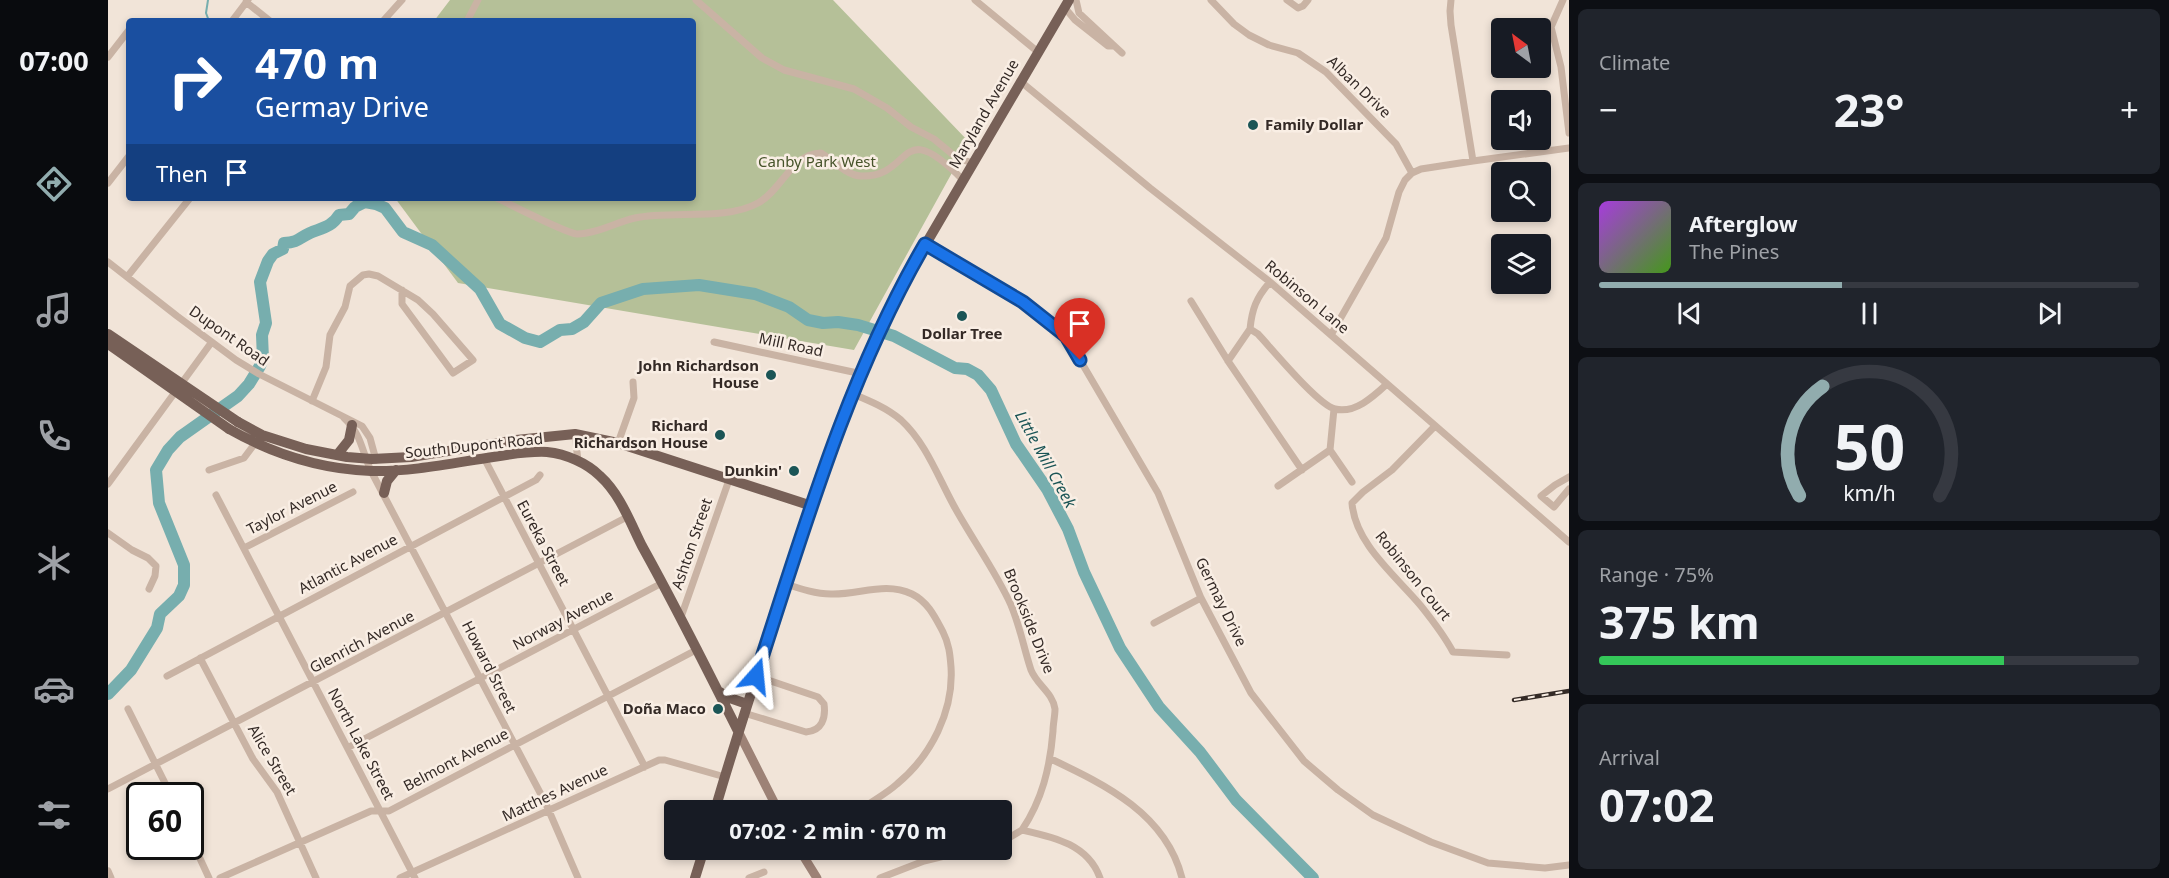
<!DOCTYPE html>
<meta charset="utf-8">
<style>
:root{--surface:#171b24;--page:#20242c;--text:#f1f3f6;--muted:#9ea1a6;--line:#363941;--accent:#91acae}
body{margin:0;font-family:"Noto Sans",sans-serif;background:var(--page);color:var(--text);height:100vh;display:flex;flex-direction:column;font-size:22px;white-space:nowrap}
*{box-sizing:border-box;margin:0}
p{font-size:20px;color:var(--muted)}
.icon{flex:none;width:33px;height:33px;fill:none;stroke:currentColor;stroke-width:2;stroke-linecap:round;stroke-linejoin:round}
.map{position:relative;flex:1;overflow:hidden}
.side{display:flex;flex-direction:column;gap:9px;padding:9px;background:#0d0f14;width:600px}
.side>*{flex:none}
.guide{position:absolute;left:18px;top:18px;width:570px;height:183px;border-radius:6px;box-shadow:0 3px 9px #0003;background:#1a4fa0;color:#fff;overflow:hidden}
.needle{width:39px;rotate:328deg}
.controls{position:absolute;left:1383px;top:18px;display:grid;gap:12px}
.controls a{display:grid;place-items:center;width:60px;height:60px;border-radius:6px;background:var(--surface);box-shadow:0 3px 9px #0003;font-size:30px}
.speed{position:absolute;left:18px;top:782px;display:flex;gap:12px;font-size:30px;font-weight:700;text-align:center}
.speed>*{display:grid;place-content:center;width:78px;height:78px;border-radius:50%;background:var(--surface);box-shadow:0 3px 9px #0003;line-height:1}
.speed .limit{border:3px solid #111;border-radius:9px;background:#fff;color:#111}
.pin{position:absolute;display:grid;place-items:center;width:51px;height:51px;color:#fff;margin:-62px -26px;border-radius:50% 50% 50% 0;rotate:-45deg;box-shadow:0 0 6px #0007}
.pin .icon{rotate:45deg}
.me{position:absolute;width:66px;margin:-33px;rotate:18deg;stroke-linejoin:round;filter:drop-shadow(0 0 4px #0008)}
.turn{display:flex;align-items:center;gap:21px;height:126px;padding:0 30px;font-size:27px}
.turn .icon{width:78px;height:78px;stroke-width:2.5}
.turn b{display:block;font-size:42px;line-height:51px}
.then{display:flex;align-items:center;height:57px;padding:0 30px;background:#0003;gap:12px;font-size:22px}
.big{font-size:45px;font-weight:700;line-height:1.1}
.side .tile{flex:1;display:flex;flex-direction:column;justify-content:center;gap:9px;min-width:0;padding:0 21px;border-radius:9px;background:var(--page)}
.side .dial{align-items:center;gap:0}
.dial svg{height:156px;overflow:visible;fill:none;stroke:var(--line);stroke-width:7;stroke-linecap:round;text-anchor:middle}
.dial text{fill:var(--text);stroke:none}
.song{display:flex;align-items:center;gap:18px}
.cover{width:72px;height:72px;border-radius:9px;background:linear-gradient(135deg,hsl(280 70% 55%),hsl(100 70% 35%))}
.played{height:6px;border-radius:3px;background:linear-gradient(90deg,var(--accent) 45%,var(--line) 45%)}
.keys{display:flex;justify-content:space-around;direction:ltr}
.heat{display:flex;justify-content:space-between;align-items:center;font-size:33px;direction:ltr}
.charge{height:9px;border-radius:4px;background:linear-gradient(90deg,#34c759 75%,var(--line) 0)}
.trip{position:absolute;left:556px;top:800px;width:348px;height:60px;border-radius:6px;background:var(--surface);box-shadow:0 3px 9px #0003;font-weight:700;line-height:60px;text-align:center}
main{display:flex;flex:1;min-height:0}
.menu{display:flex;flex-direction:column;width:108px;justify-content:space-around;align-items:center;background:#090b0e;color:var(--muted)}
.menu .icon{width:42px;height:42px}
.menu .selected{color:var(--accent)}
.menu b{font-size:27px;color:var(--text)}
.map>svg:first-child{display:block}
.green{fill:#b5c098}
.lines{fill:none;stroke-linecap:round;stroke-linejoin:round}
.stream{stroke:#77aeae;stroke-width:2}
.river{stroke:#77aeae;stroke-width:12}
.street{stroke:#c9b3a4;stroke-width:7}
.secondary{stroke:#9d8276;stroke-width:9}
.primary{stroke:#776057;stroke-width:10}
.rail-casing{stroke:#342a26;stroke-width:4.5}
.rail{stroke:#f9eee4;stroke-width:2;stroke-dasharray:7;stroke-linecap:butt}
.primary-bridge{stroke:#776057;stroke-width:10}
.route-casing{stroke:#114b97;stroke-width:15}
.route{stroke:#1a73e8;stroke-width:10}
.poi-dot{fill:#1b5556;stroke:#f9eee4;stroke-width:2}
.labels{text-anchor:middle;stroke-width:5;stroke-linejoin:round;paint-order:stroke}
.street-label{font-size:15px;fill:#342a26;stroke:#f9eee4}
.poi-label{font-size:15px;font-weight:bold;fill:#342a26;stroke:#f9eee4;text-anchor:end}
.park-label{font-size:15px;fill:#46532a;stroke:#f9eee4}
.water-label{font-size:16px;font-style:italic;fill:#1b5556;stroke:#f9eee4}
</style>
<main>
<nav class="menu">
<b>07:00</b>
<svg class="icon selected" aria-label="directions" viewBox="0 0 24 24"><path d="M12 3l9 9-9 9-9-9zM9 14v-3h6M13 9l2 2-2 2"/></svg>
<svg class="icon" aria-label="music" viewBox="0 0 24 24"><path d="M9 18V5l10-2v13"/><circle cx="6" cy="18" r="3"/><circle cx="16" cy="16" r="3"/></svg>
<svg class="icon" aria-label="phone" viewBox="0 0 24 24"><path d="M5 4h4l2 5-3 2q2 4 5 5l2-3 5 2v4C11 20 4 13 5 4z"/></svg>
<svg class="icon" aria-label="climate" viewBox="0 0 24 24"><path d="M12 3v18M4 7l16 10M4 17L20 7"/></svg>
<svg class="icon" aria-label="car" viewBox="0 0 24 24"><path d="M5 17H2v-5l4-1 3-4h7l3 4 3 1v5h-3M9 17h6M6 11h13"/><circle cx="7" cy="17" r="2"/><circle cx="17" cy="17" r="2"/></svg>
<svg class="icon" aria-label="filters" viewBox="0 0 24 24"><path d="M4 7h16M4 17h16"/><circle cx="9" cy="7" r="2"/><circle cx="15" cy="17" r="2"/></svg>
</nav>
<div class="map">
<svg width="1461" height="878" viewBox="0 0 1461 878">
<rect width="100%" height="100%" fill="#f1e4d8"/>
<path class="green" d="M342,0H725L861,142L746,350L350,283L287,198H585V21H326Z"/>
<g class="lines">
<path class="stream" d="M100,0L98,13L101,21
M245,198L247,207"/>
<path class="river" d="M0,694L23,670L49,628L52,614L71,596L76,585V565L51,503L48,470L60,450L72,437L130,396L141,384L152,366L155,359L154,335L158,323L152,282L160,261L165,254L175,249L176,243C191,242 191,238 202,233C214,228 224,227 231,215L241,214L247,207L257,202L268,204L277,208L295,232L324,245L372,289L392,324L417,338L432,342L452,330L464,329L476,322L493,303L535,289L591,285L647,294L681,307L700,320L715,323L730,322L750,325L786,336L847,368L859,369L870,375L883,390L908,444L939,489L960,529L976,572L1012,648L1051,707L1092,752L1128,800L1205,878"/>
<path class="street" d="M588,0L654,58L676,70L746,89L779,108L803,127L826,139L849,158L865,163
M867,0L930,52
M968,0L971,13L1014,53
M1103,0L1126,24L1141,35L1161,45L1190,53L1218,72L1288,144L1304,173
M1179,0L1190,8L1195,6L1200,0
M1343,0L1342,11L1343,25L1365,161
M1455,0L1443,27L1453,67L1461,133
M138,2L162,21
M957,8L967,20L1000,46H1005
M124,21L140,0
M275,21L294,0
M359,21L370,0
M0,57L21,30
M912,81L1042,188L1162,282L1461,542
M0,183L21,156
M389,198C403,205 458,233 469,234C489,234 508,222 527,218C563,210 618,221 650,203C674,190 683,154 713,153C724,160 740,176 753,176C806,178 789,113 855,180
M817,244L915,302L958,336L1050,493L1093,598L1143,693L1196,761L1230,790L1265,815L1323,842L1380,863L1437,868L1461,865
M0,262L69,316L128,360L151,374L254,426L262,438L268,460
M19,277L82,198
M1162,282C1148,298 1144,309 1142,329L1150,334C1164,349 1210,405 1227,409C1247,414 1266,396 1279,384
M1083,301L1120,361L1194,470
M1223,335L1278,238L1291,192L1297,180L1304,173L1313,169L1365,161L1461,148
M606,342L754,374
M1120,361L1142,329
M745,394C762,401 779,408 793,420C818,443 830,477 846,506C864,539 887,570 903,605C912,626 916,649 923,670C929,685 945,693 947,709C947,716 945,724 945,731C942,768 934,800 914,830
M204,401L218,367L222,335L237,307L242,286L255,275L261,274L270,276L310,300L325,314L365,360L345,373L294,304V290
M1226,409L1222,450L1244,482
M236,418C254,435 253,449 263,471L438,804L470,878
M1327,426L1284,470L1255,492L1244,503C1247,544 1288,576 1313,606C1325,621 1336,635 1345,652L1399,655
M467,434L470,461
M510,443L526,398L525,382
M376,458L537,767
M101,470L136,458L148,442
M1461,477L1447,485L1433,496L1446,507L1461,489
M0,484L103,343
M1170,486L1222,450
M108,495L307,878
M0,533L24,550L40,558L48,566L47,576L41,589
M136,548L245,492
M678,584C693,589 708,594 723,594C751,595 777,581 804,594C820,602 827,617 835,632C841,644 842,654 843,667C846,711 823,756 789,784C778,794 764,801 752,810
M573,617L621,480
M1046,623L1093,598
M92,658L145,759L169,792L208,878
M59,676L428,480L432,475
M20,709L63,795
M636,713L698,732C714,731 718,718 716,704L710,697L648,676
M241,747L554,583
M943,759C998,785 1058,814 1074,878
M0,789L519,517
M82,837L101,878
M894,842L914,830C945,837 980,844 992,878
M0,871L3,878
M112,878L263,811H281L590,649
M292,878L551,760H557L617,777
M641,878L656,872
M772,878L816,861L865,849"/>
<path class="secondary" d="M630,731L670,810
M691,849L709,878"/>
<path class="primary" d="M130,422L154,435L198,449L239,457L264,459L303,457L408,440L467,434L510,443L704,506
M121,429C165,454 212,469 263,471C303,472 345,463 385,457C403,454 421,451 439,452C458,454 479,463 492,476C512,494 522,522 534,546C568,607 599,669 630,731
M229,455L241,440L244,425
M276,493L279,481L288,470
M612,692L619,697L639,704
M607,810C631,727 659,644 686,562C721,457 757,351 812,254L961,0
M587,878L596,849"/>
<g class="rail-casing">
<path id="rail" d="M1406,700L1461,691"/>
</g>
<use href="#rail" class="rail"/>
<path class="primary-bridge" d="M0,334L130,422
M0,344L121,429"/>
</g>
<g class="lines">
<g class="route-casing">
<path id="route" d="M648,676C696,529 739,378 817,244L915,302L958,336L972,360"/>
</g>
<use href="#route" class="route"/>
</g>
<g class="poi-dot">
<circle cx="1145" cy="125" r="6"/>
<circle cx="854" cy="316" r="6"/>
<circle cx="663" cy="375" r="6"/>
<circle cx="612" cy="435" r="6"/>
<circle cx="686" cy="471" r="6"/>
<circle cx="610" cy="709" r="6"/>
</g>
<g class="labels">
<g class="street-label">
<text transform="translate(1251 87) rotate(44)" y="5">Alban Drive</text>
<text transform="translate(876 114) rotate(-60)" y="5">Maryland Avenue</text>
<text transform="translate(1199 297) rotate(40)" y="5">Robinson Lane</text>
<text transform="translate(121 336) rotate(35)" y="5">Dupont Road</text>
<text transform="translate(683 345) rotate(12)" y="5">Mill Road</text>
<text transform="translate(366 446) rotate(-6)" y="5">South Dupont Road</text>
<text transform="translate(184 508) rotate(-27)" y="5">Taylor Avenue</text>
<text transform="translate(435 543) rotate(62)" y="5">Eureka Street</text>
<text transform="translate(584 544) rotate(-71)" y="5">Ashton Street</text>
<text transform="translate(240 564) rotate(-28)" y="5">Atlantic Avenue</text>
<text transform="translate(1305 576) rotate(51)" y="5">Robinson Court</text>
<text transform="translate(1113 602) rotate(64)" y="5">Germay Drive</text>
<text transform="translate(455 620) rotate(-28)" y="5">Norway Avenue</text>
<text transform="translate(921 621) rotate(68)" y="5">Brookside Drive</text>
<text transform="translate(254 642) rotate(-28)" y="5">Glenrich Avenue</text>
<text transform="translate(381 667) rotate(63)" y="5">Howard Street</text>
<text transform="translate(253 744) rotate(62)" y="5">North Lake Street</text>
<text transform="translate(164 760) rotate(59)" y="5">Alice Street</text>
<text transform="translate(348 760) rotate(-28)" y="5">Belmont Avenue</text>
<text transform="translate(447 793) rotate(-25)" y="5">Matthes Avenue</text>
</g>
<g class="poi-label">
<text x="1157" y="130" text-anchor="start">Family Dollar</text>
<text x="854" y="339" text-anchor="middle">Dollar Tree</text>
<text x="651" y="371">John Richardson<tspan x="651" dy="17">House</tspan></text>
<text x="600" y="431">Richard<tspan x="600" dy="17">Richardson House</tspan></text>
<text x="674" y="476">Dunkin'</text>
<text x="598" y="714">Doña Maco</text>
</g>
<g class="park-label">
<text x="709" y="167">Canby Park West</text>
</g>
<g class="water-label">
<text transform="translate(938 459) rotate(61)" y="6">Little Mill Creek</text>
</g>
</g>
</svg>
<div class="controls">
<a><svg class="needle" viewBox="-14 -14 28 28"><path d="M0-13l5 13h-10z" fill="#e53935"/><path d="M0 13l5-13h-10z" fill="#9ea1a6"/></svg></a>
<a><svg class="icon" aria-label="sound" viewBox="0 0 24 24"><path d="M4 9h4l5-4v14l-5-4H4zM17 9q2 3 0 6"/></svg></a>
<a><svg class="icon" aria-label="search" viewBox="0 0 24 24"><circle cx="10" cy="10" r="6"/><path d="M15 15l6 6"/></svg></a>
<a><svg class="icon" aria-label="layers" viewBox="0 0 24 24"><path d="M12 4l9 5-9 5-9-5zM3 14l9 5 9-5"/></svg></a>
</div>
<div class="speed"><div class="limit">60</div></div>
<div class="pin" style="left:972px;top:360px;background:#d93025"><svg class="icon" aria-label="arrive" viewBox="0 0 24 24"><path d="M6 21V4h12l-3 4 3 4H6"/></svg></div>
<svg class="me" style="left:648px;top:676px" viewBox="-20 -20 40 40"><path d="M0-17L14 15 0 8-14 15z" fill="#1a73e8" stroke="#fff" stroke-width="4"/></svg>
<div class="trip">07:02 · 2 min · 670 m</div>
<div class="guide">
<div class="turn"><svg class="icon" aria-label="right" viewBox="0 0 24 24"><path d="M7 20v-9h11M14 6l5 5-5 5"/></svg><div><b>470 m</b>Germay Drive</div></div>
<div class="then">Then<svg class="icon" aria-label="arrive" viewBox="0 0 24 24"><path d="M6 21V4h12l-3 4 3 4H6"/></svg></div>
</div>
</div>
<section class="side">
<div class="tile"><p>Climate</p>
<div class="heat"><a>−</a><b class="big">23°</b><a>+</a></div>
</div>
<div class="tile">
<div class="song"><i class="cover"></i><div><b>Afterglow</b><p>The Pines</p></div></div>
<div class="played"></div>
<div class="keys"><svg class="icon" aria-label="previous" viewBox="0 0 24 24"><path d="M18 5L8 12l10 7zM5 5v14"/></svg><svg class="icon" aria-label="pause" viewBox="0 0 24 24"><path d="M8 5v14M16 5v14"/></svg><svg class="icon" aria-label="next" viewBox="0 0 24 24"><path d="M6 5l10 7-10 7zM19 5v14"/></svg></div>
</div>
<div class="tile dial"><svg viewBox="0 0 100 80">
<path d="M14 69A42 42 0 1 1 86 69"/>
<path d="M14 69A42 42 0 0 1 26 13" stroke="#91acae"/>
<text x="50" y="56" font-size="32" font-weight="700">50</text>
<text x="50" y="72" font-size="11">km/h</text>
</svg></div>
<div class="tile"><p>Range · 75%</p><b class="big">375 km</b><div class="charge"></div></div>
<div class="tile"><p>Arrival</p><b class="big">07:02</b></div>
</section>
</main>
